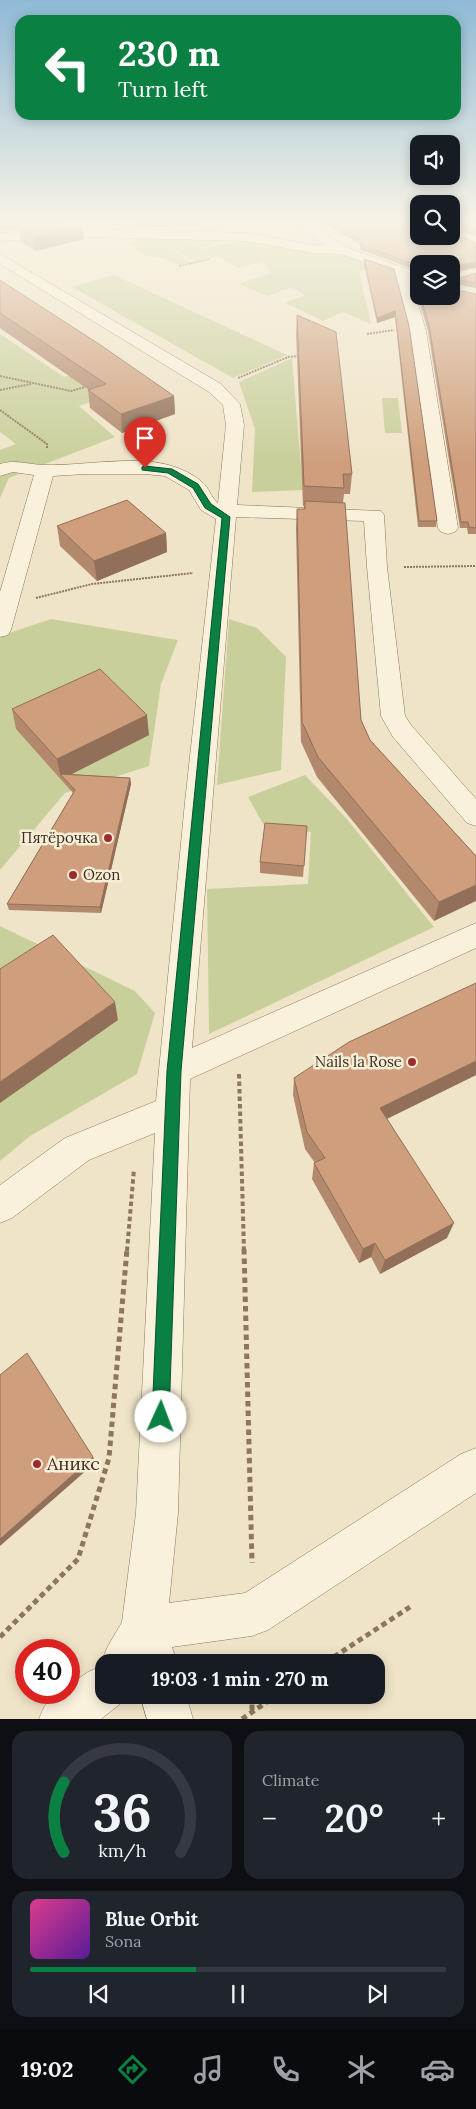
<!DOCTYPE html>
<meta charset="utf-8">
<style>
:root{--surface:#171b24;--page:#20242c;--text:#f1f3f6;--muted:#9ea1a6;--line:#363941;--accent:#0b8043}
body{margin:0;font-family:Lora,serif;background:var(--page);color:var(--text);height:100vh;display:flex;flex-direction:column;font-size:19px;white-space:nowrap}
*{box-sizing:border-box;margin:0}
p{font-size:16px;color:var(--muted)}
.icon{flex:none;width:28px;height:28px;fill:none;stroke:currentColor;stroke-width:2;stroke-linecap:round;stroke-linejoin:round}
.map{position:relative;height:1719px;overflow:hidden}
.side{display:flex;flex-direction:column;gap:12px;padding:12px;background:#0d0f14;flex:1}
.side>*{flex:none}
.banner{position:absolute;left:15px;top:15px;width:446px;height:105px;border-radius:15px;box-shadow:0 2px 12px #0003;background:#0b8043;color:#fff;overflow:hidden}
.tools{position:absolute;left:410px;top:135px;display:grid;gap:10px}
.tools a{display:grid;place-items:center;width:50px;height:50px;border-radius:10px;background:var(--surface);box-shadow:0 2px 12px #0003;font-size:25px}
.speed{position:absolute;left:15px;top:1639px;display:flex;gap:10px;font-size:25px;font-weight:700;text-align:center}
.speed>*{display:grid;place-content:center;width:65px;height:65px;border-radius:50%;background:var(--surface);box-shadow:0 2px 12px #0003;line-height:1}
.speed .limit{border:8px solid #d22;background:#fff;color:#111}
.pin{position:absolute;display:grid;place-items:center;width:42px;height:42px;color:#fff;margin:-51px -21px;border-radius:50% 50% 50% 0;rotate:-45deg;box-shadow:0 0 5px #0007}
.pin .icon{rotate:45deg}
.me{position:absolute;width:55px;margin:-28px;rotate:2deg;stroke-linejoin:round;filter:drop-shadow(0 0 4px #0008)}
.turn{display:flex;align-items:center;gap:18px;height:105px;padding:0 20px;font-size:22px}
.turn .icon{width:65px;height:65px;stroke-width:2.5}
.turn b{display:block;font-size:35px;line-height:42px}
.big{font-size:38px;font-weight:700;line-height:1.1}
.side .card{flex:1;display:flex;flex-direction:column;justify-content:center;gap:8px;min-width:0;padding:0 18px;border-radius:15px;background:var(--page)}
.side .dial{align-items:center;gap:0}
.dial svg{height:130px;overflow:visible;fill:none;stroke:var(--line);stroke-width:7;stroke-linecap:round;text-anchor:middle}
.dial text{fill:var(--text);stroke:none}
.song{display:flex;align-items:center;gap:15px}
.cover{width:60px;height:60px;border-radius:8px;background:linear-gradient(135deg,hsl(330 70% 55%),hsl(270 70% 35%))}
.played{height:5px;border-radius:2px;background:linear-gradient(90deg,var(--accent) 40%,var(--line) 40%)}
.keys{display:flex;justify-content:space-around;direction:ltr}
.heat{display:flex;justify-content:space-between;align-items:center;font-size:28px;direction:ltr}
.side .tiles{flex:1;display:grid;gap:12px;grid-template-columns:1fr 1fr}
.card:last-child{grid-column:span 2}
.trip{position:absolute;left:95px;top:1654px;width:290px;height:50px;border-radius:15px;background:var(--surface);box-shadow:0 2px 12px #0003;font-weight:700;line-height:50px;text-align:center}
.menu{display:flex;height:80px;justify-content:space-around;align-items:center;background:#090b0e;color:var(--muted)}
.menu .icon{width:35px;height:35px}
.menu .active{color:var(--accent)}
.menu b{font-size:22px;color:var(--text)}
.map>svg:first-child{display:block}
.green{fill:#c9cf9b}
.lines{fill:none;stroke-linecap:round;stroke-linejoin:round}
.minor-casing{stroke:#8d765c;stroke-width:1}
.path-far2{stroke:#8d765c;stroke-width:2;stroke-dasharray:2 1;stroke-linecap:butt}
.path-far1{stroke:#8d765c;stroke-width:4;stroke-dasharray:4.5 3;stroke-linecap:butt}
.path{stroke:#8d765c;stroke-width:5;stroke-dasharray:5.5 4;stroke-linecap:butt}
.minor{fill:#faf1dc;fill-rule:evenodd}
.wall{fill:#b2896c}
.shaded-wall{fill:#916f58}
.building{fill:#cf9f7d;stroke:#916f58}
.route{fill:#0b8043;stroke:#07532c}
.poi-dot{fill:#9e2a2b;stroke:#f7eed8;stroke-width:2}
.labels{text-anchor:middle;stroke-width:5;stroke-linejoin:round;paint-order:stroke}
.poi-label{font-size:15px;fill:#3d2e20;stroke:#f7eed8;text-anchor:end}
.near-poi-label{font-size:18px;fill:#3d2e20;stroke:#f7eed8;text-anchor:start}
</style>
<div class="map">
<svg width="476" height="1719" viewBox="0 0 476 1719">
<rect width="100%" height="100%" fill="#f0e4c8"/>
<path class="green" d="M247,234L349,252L397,270L359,271L371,324L343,312L323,321L285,303L305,295L291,287L268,296L239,284L270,273L264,261L238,268L217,256L194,261L171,249L191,262L177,265L162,258L146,256L127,243L134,239H221L218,243L203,247L193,242L169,248L193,243L204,249L230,242Z
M114,275L287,355L233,378L72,287Z
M0,334L64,377L110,364L132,387L79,406L115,437L9,478L0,498V450L16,444L0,432Z
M292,358L303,490L252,492L255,429L239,382Z
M382,398H398L402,433H385Z
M51,619L178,640L161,684L149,766L65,793L0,870V636Z
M229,619L257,628L286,657L281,770L217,785Z
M305,775L346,818L434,927L209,1034L207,889L308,884L311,832L265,827L248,797Z
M0,926L135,991L155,1013L137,1074L30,1136L0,1161Z"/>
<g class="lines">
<g class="minor-casing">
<path id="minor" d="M288,220H304L345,247L419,273V282L411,280L426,331L458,528L455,532L448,534L441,532L438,528L410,331L395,273L341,254L313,253L247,241L86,237L0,241V233L86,229L247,233L313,245H325Z
M451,226L476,237V246L451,235Z
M0,254L221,384L240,404L244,425L237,505L381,511L384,515L387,567L405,716L411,725L476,799V826L467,823L393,737L381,716L367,567L364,521L236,517L192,1048L476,923V948L190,1079L178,1513L169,1603L245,1593L461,1454L476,1448V1493L268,1630L252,1636L172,1647L177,1662H104V1695H124L120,1704L101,1719H39C45,1704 51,1692 69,1692V1685L88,1672L103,1665L101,1662L108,1646L122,1622L136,1513L155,1133L89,1160L12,1218L0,1223V1185L65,1138L156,1101L185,802L216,519L201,510L189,490L165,476L145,474H85L53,476L11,630L8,635L0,637V592L34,475L13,472L0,476V464C16,459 29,465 45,465C83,466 140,454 175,467C184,470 196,476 202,482C209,487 211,498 218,503L226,425L223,405L209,392L0,264Z
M476,268V276L451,283V274Z
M140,1695H186L193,1719H147Z"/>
</g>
<path class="path-far2" d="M179,266L210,259
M367,334L394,330
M0,376L71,391L89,386
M238,378L288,357L300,356
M0,390L31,384
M0,410L47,444V448
M404,567L476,566
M36,598L92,584L193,573"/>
<path class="path-far1" d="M239,1074L244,1251
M127,1251L134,1169"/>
<path class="path" d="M244,1249L252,1563
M0,1637L78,1559L109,1458L127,1249
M326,1662L410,1607
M252,1695V1711
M242,1719L277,1695"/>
<use href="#minor" class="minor"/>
</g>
<path class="wall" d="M0,220H61L60,226L84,239L36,251L21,242L19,230L4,231L0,229Z
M136,220H200V226L137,228Z
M320,220H419L476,267L451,272V264H419V271L361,250L359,244Z
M451,220H476V236L451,226Z
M364,259L394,269L437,521L436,527H418L395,317L377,323L364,264Z
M476,273V288L455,284L456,279Z
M414,277L419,278V296H451L476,294V534H468L467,528H460L428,331L414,283Z
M0,280L174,396L175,414L122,433L90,408L88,390H89L0,328Z
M297,315L352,474L350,494H344L343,503L361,720L370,740L476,856L434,921L317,777L301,742L296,529L297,509H304V506H303L296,333Z
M57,526L166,533L167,552L97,581L60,546Z
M12,709L149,735L71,774L130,778L131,784L101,913L9,910L7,904L73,793L16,729Z
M307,826L303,877L260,873V862Z
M476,1075L387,1119L447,1238L380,1274L371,1257L359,1263L312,1179L314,1163H315L305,1149L293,1095L294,1078Z"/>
<path class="shaded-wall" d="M82,225L84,239L36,251L34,237Z
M476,262V267L451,272V267Z
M395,311V317L377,323V318Z
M174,396L175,414L122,433L121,414Z
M166,533L167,552L97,581L94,561Z
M147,715L149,735L64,778L60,774L61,779L57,759Z
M130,778L131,784L101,913L100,907Z
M476,885V901L434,921L439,902Z
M115,1002L118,1020L0,1103V1082Z
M476,1061V1075L376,1124L380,1108Z
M454,1223L447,1238L380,1274L385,1260Z
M375,1243L371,1257L359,1263L363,1249Z
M93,1457L96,1462L0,1546V1539Z"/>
<path class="building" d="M329,220H419V236H451V232L476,243V262L451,267V264H419V266L361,245L360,239Z
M451,220H476V231Z
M82,225L34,237L19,228Z
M364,259L394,269L409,326L437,521H419L395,311L377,318Z
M476,273V283L456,279Z
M414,277L419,278V292Z
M0,280L99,344L174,396L121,414L88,390L106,384L0,313Z
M451,289L476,294V528L469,527L468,522H461L429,325L420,296H451Z
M297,315L336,332L352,474H343L344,488L304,486Z
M127,500L166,533L94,561L57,526Z
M305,501L345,503L361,720L370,740L476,856V885L439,902L318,757L302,722L297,509H305Z
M100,669L147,715L57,759L12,709Z
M60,774L130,778L100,907L7,904L75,790Z
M265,823L307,826L304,866L260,862Z
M53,935L115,1002L0,1082V969Z
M476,983V1061L380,1108L454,1223L385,1260L375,1243L363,1249L314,1163L325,1158L307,1132L294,1078L349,1042Z
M27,1353L93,1457L0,1539V1375Z"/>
<linearGradient id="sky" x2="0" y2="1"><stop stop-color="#8fbad6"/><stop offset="0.48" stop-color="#f8f3e6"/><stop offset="1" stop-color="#f8f3e6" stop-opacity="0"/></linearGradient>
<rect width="476" height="461" fill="url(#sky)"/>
<path class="route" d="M145,466L172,469L198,484L211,504L230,517L181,1071L169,1417L166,1423L161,1426L155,1423L152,1417L167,1071L222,518L205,508L193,488L168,473L142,470V467Z"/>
<g class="poi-dot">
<circle cx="108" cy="838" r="5"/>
<circle cx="73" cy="875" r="5"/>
<circle cx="412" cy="1062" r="5"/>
<circle cx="37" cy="1464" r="5"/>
</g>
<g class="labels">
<g class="poi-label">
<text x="98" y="843">Пятёрочка</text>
<text x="83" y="880" text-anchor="start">Ozon</text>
<text x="402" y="1067">Nails la Rose</text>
</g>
<g class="near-poi-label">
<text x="47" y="1470">Аникс</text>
</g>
</g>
</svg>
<div class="tools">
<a><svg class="icon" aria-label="sound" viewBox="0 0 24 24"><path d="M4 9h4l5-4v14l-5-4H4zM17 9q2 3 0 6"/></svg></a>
<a><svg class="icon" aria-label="search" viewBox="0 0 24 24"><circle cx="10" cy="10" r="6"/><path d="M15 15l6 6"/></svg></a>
<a><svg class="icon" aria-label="layers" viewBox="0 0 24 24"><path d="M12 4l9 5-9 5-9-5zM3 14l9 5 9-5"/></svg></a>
</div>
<div class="speed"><div class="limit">40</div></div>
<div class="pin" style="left:145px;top:468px;background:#d93025"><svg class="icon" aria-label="arrive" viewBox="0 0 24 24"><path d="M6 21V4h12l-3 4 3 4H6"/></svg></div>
<svg class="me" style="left:161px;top:1417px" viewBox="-20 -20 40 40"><circle r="19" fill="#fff"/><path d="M0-13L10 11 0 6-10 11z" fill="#0b8043"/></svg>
<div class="trip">19:03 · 1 min · 270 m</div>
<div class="banner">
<div class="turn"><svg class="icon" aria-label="left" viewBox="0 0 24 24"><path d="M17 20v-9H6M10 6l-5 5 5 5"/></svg><div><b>230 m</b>Turn left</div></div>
</div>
</div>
<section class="side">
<div class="tiles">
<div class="card dial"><svg viewBox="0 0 100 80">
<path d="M14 69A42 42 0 1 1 86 69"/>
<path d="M14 69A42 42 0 0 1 14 26" stroke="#0b8043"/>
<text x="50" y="56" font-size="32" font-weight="700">36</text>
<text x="50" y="72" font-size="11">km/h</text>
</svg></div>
<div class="card"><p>Climate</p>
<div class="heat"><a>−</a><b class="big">20°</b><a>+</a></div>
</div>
<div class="card">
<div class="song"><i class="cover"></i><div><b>Blue Orbit</b><p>Sona</p></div></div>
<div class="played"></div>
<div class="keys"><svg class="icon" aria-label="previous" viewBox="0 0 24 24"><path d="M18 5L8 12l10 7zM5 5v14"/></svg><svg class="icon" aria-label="pause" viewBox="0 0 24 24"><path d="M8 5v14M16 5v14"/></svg><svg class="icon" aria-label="next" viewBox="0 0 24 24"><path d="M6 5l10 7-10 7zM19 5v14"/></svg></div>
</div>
</div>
</section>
<nav class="menu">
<b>19:02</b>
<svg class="icon active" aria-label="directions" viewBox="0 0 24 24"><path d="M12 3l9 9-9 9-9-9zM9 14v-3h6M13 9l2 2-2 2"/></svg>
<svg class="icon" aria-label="music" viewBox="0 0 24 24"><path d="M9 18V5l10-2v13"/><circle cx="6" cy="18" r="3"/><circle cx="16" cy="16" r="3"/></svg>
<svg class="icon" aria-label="phone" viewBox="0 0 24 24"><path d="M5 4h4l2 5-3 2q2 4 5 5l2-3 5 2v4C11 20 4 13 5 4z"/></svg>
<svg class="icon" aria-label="climate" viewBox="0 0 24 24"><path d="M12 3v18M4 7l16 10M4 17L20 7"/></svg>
<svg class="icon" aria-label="car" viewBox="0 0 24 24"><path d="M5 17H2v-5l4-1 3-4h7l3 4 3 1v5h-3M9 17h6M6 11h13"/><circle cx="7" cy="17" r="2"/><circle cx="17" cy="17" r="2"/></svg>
</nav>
